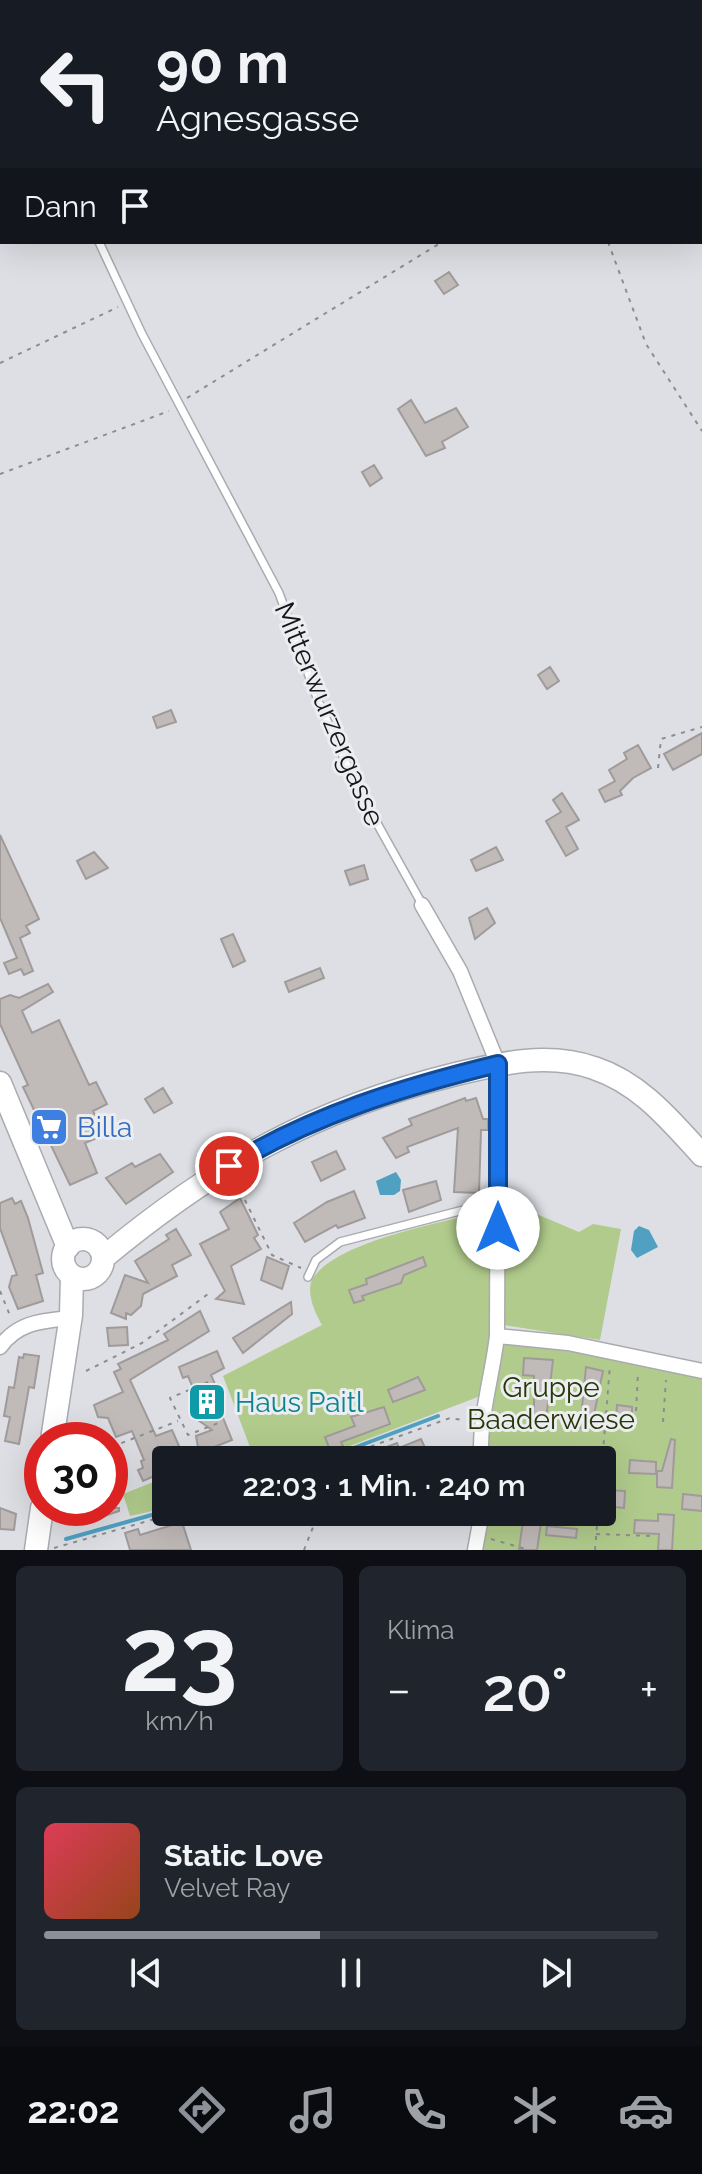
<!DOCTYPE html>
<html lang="de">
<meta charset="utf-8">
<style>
:root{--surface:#171b24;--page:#20242c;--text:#f1f3f6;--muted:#9ea1a6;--line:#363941;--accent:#8c9099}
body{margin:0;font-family:Raleway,sans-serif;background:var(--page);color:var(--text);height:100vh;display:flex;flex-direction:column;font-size:30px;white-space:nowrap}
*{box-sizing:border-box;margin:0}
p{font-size:26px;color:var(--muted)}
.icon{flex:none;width:44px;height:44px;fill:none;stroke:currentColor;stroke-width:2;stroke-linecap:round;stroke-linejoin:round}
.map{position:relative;height:1550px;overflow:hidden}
.side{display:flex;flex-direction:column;gap:16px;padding:16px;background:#0d0f14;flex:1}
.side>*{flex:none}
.top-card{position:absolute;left:0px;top:0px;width:702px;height:244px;box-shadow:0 8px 32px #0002;background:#171b24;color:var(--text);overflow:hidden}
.speed{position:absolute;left:24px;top:1422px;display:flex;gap:16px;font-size:40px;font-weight:700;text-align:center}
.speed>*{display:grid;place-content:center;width:104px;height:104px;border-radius:50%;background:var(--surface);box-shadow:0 8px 32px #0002;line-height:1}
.speed .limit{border:12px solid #d22;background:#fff;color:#111}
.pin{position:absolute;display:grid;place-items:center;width:68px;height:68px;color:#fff;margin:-34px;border:4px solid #fff;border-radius:50%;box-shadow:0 2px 8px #0007}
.me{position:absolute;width:88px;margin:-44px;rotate:0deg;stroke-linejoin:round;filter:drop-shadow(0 0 6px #0008)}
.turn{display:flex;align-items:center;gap:28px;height:168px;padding:0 24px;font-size:36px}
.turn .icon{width:104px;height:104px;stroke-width:2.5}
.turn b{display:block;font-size:56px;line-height:68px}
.then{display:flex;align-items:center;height:76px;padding:0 24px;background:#0003;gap:16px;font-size:30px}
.big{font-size:60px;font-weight:600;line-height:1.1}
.side .widget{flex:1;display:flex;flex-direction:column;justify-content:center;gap:12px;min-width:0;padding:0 28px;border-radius:12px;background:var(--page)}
.side .dial{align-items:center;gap:0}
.dial b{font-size:104px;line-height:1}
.song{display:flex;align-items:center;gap:24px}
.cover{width:96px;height:96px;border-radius:12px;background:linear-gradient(135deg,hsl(350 70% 55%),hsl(20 70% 35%))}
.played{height:8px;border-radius:4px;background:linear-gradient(90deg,var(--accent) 45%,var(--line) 45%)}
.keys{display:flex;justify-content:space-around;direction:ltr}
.heat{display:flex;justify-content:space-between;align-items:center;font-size:44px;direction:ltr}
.side .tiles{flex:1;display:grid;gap:16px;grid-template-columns:1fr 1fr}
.widget:last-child{grid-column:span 2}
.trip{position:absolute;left:152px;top:1446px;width:464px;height:80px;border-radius:8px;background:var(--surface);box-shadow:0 8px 32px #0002;font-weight:600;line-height:80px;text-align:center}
.tabs{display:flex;height:128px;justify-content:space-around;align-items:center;background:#090b0e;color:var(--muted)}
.tabs .icon{width:56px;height:56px}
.tabs .on{color:var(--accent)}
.tabs b{font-size:36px;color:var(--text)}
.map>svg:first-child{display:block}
.green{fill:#b1cb8c}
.water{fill:#50a1c1}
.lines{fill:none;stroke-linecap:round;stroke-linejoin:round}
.stream{stroke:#50a1c1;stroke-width:4}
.building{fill:#c0bab9;stroke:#a09b9a;stroke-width:2}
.lane-casing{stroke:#a9abaf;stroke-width:10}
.street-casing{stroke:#a9abaf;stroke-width:17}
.secondary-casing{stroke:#a9abaf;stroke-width:25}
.path{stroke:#8c8d91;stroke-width:2;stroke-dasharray:4 6;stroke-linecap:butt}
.lane{stroke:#fff;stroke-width:7}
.street{stroke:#fff;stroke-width:14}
.secondary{stroke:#fff;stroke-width:22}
.route-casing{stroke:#114b97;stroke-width:20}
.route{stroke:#1a73e8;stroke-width:14}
.labels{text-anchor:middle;stroke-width:6;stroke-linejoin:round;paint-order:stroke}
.street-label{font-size:28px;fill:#151618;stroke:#ebedf1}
.shop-label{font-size:28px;fill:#366cbe;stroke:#ebedf1;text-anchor:start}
.park-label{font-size:28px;fill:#273705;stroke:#ebedf1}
.culture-label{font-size:28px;fill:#0d838f;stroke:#ebedf1;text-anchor:start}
</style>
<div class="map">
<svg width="702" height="1550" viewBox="0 0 702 1550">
<rect width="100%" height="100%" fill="#dedfe4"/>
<path class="green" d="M503,1200L579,1232L593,1224L621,1229L600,1340L504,1325Z
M486,1211L492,1214L490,1354L483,1395L313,1460H212L250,1447L223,1376L322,1325C315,1313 305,1291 313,1278C339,1240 443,1223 486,1211Z
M511,1342L572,1349L702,1377V1550H481L488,1512H602V1460H488L486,1438L501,1347Z
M166,1477V1508L130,1516L123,1494Z"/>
<path class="water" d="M396,1172L401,1180L400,1191L394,1195H380L376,1181Z
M639,1226L649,1230L658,1247L637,1258L631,1250L634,1231Z"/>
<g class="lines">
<path class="stream" d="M322,1460L438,1416
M66,1539L166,1511"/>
</g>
<path class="building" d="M449,272L458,285L444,294L435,281Z
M411,400L425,423L456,408L468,427L442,442L445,448L426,456L398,409Z
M374,465L382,478L370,486L362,472Z
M550,667L559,681L547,689L538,675Z
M171,710L176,722L157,728L153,717Z
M702,733V754L673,770L664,754Z
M638,745L651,768L633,778L620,791L622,795L605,802L599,790L615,781L609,770L627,759L624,753Z
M562,793L579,820L566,827L578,849L566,856L546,821L561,812L553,800Z
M0,835L39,919L26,926L30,933L20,938L33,971L24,975L21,969L9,974L4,963L17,958L0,918Z
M496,847L503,860L476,871L471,860Z
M94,852L108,868L86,879L77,861Z
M364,865L368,879L350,885L345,871Z
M487,908L495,923L475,939L469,918Z
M233,934L245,961L233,967L221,939Z
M320,968L324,978L289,992L285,982Z
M48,984L53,992L22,1011L32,1033L59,1020L89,1085L96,1082L107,1104L93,1111L104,1135L85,1143L97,1173L70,1185L23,1087L28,1085L0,1024V999L10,995L19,998Z
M163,1088L172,1103L154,1113L145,1099Z
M465,1098L466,1101L476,1098L483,1119H488V1130H481L479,1193L454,1192L458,1128L407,1147L409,1152L396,1158L383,1138L412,1125L409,1119Z
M336,1151L345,1169L321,1181L312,1162Z
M160,1154L173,1172L126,1204L106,1178L132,1163L135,1167Z
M436,1181L441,1200L409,1212L403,1190Z
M354,1191L365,1218L338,1228L336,1225L305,1242L294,1223L327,1202Z
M12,1198L15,1204L21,1201L28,1218L43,1273L36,1275L43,1301L18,1309L9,1287L12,1276L17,1275L0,1228V1203Z
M240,1198L258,1235L254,1238L261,1249L231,1266L244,1304L216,1299L225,1291L200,1244L229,1229L220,1212Z
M176,1229L191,1255L172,1265L177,1276L143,1294L141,1306L131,1315L126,1313V1319L111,1313L125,1275L148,1283L135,1261L169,1239L166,1235Z
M267,1257L289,1266L282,1289L261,1280Z
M423,1257L426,1266L404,1275L401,1283L362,1296L364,1300L354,1303L349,1290L367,1284L366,1279Z
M291,1302L292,1314L243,1353L233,1338Z
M200,1311L209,1331L130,1380L156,1436L172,1430L179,1446L172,1449L177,1460H166V1471L143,1481L138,1470L143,1468L141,1461L144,1460L132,1431L116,1437L108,1418L98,1417L94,1405L123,1392L114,1372L121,1369L118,1364L168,1340L164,1334Z
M127,1327L128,1345L109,1346L107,1328Z
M217,1351L224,1368L211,1375L221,1398L225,1412L221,1413L232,1440L199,1453L196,1436L212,1430L195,1418L191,1397L196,1395L188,1376L183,1378L179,1367Z
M24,1354L39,1356L34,1388L29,1387L19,1444L5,1441L10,1417L4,1416L9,1387L14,1388L19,1357L23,1358Z
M524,1358L553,1360L545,1428L534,1427V1376L523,1375Z
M586,1367L603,1371L591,1429L580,1428Z
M418,1377L425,1390L393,1402L388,1390Z
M617,1405L632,1407V1421L616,1420Z
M384,1407L390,1424L341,1442L343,1446L330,1450L325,1437L355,1426L351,1417Z
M421,1439L426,1450L398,1460H386L381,1449L397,1443L399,1448Z
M671,1439L675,1440L672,1488L657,1487V1471H662Z
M113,1457L121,1485L110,1489V1458Z
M630,1460L656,1462V1474L629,1473Z
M606,1490L625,1491L624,1508L605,1506Z
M683,1494L702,1496V1511L682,1509Z
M0,1508L16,1514L14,1530L0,1529Z
M82,1508H119V1511L81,1524L78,1512Z
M658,1514L674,1515L672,1550H658L659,1534L634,1533L635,1520L658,1521Z
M523,1521L541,1523L537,1550H519Z
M182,1522L191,1550H130L125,1533L138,1529L140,1535Z
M547,1526L577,1529L576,1538L546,1535Z"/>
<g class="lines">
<g class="lane-casing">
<path id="lane" d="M0,31L2,36
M99,242L142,334L279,593L319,703L359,791L422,904
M308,1277L316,1260L340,1242L498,1201"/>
</g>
<g class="street-casing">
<path id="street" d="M0,222L2,221
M422,905L460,971L498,1064L497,1336C492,1378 479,1417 481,1460
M497,1336L568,1343L702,1371
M0,1347C18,1322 42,1321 70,1318
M475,1550L482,1512"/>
</g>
<g class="secondary-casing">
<path id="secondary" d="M0,1083L68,1247
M63 1259a20 20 0 1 1 40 0a20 20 0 1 1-40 0Z
M103,1258C215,1165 314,1109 456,1074C501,1063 549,1052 594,1068C640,1083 670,1120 702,1155
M52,1440L71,1315L72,1276
M36,1550L42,1508"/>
</g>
<path class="path" d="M477,0L478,2
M608,242L646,344L702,431
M0,363L118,307
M187,398L442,242
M0,474L169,411
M658,768L661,739L702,727
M236,1182L272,1255L301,1268
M0,1291L11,1318
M86,1371L142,1343L208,1294
M208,1382L170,1398L188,1435L221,1422
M636,1411L638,1373
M663,1422L666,1380
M110,1459L119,1444L178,1421
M333,1460L450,1418L462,1420
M602,1464L610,1365
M596,1534L653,1536
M491,1539L529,1550
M54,1548L179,1512
M304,1550L319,1512
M595,1550L598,1512"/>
<use href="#lane" class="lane"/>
<use href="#street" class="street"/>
<use href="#secondary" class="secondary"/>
</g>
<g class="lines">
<g class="route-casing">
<path id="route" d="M229,1166C313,1115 403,1087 498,1064V1228"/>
</g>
<use href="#route" class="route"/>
</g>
<defs>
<g id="supermarket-square" transform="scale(2)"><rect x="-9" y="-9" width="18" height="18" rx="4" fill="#3f7fe0" stroke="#ebedf1"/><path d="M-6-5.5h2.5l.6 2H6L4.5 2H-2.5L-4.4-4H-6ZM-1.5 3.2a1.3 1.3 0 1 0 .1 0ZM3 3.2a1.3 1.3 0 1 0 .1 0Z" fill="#fff"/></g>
<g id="building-square" transform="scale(2)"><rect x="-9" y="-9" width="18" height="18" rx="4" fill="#0f9aa8" stroke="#ebedf1"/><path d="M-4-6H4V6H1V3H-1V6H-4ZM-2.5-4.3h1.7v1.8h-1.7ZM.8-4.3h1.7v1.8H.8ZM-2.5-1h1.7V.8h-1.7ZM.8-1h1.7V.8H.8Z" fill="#fff"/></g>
</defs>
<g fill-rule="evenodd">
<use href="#supermarket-square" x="49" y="1127"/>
<use href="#building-square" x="207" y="1402"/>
</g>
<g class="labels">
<g class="street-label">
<text transform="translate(330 714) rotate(67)" y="10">Mitterwurzergasse</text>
</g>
<g class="shop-label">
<text x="77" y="1137">Billa</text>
</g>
<g class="park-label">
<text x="551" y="1397">Gruppe<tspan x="551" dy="32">Baaderwiese</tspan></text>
</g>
<g class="culture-label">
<text x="235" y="1412">Haus Paitl</text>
</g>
</g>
</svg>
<div class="speed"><div class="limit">30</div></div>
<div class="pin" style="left:229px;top:1166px;background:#d93025"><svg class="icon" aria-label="arrive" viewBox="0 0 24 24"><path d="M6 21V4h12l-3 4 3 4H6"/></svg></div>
<svg class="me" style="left:498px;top:1228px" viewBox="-20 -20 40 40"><circle r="19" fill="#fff"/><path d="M0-13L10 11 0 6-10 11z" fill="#1a73e8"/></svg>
<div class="trip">22:03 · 1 Min. · 240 m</div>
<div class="top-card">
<div class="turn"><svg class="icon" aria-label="left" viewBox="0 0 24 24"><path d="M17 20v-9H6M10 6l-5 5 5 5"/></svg><div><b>90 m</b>Agnesgasse</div></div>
<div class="then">Dann<svg class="icon" aria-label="arrive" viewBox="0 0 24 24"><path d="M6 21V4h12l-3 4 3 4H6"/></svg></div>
</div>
</div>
<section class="side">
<div class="tiles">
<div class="widget dial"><b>23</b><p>km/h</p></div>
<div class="widget"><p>Klima</p>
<div class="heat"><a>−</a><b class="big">20°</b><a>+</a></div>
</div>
<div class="widget">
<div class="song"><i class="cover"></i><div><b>Static Love</b><p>Velvet Ray</p></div></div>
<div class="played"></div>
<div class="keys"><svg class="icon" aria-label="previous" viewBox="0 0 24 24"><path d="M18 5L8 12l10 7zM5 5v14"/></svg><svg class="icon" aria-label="pause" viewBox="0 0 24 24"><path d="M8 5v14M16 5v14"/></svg><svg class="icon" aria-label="next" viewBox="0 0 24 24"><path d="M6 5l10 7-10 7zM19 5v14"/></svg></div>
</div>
</div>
</section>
<nav class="tabs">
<b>22:02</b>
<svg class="icon on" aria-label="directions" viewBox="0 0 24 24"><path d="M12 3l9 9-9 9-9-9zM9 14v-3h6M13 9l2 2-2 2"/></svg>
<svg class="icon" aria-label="music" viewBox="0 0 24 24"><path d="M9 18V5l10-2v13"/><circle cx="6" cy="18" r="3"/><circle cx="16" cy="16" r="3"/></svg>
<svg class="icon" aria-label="phone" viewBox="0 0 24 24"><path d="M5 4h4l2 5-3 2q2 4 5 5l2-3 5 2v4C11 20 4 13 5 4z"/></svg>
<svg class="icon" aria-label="climate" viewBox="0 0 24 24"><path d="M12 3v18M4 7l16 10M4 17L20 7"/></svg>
<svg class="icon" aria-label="car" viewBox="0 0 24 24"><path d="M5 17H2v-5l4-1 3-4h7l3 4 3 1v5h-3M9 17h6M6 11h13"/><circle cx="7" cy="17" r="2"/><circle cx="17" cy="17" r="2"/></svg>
</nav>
